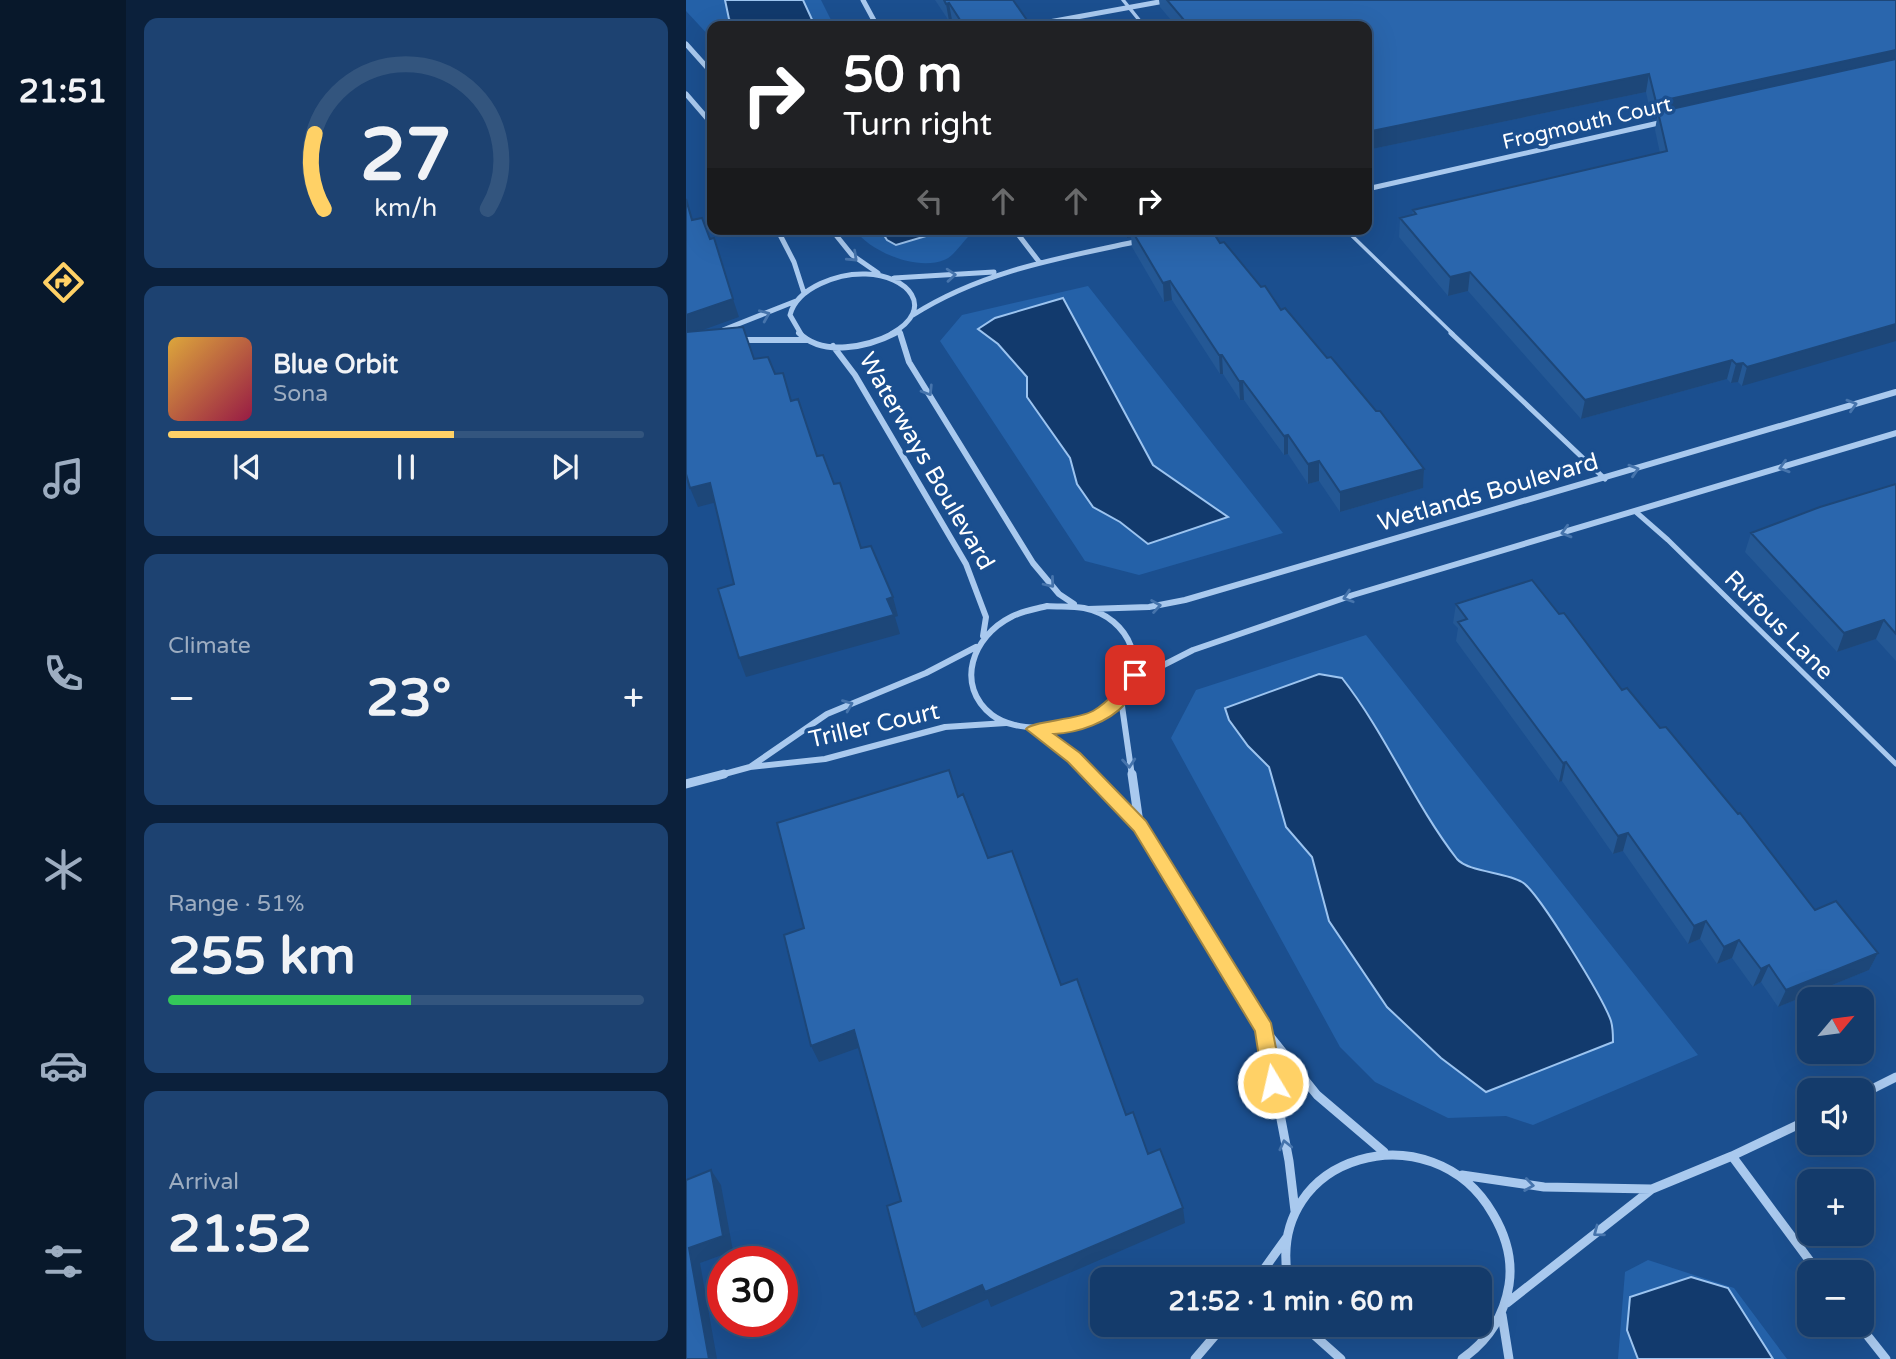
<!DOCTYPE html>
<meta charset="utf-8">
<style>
:root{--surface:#143b6b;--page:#1d4271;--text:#f1f3f6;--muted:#9dadc1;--line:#33557e;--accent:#ffd166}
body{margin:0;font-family:"Varela Round",sans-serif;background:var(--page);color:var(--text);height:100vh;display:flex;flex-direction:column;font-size:26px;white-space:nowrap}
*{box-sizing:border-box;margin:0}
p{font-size:23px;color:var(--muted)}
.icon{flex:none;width:38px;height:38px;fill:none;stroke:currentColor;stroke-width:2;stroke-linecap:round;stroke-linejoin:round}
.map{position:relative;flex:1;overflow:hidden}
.details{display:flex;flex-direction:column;gap:18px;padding:18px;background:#0b203b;width:560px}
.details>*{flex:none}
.guide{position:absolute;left:21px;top:21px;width:665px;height:214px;border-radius:14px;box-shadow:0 7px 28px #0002,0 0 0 2px var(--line);background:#202124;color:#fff;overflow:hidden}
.needle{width:46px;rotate:61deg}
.fabs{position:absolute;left:1111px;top:987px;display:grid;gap:14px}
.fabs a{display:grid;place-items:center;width:77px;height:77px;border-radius:14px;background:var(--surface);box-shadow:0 7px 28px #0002,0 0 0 2px var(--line);font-size:35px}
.speed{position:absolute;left:21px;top:1246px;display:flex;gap:14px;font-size:35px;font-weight:700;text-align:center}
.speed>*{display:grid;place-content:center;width:91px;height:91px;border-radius:50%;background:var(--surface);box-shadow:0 7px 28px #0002,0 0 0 2px var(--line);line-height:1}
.speed .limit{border:10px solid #d22;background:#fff;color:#111}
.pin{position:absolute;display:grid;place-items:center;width:60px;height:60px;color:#fff;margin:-30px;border-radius:14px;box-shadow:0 4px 10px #0006}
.me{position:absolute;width:77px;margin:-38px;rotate:351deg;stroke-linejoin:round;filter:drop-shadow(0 0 5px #0008)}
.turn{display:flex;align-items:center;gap:24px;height:147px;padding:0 21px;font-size:32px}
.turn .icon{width:91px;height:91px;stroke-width:2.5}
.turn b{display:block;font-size:49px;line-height:60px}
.lanes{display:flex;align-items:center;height:66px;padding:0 21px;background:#0003;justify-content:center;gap:35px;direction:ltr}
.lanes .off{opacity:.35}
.big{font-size:52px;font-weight:700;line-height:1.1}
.details .card{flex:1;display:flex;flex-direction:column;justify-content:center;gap:10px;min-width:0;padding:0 24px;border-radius:14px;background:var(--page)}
.details .dial{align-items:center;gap:0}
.dial svg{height:182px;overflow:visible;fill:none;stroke:var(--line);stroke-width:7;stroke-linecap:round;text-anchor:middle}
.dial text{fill:var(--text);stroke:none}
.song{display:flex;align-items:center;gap:21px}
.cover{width:84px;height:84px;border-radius:10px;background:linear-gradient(135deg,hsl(40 70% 55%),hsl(340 70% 35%))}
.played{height:7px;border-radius:4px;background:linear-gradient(90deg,var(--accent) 60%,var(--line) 60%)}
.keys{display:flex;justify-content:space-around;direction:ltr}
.heat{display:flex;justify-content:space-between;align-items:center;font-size:38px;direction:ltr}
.charge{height:10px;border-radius:5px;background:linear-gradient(90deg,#34c759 51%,var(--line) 0)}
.trip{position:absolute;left:404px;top:1267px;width:402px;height:70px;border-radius:14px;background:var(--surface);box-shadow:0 7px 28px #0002,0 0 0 2px var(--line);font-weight:700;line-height:70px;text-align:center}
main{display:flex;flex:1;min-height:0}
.tab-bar{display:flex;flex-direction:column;width:126px;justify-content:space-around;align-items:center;background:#08182b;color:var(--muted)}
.tab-bar .icon{width:49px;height:49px}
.tab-bar .current{color:var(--accent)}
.tab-bar b{font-size:32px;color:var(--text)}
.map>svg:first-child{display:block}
.green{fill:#2461a8}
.water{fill:#123a6d;stroke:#9cc4f0;stroke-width:2}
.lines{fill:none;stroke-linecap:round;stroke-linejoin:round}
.lane-far1{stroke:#a9c9ee;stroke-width:3.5}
.lane{stroke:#a9c9ee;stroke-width:5}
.street-far2{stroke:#a9c9ee;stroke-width:5}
.street-far1{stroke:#a9c9ee;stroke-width:6}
.street{stroke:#a9c9ee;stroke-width:9}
.wall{fill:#245895}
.shaded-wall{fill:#1d4779}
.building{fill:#2a66ad;stroke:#1d4779;stroke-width:2}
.oneway{stroke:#4674ac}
.route{fill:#ffd166;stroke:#a68842;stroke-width:2}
.labels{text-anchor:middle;stroke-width:7;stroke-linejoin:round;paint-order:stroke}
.far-street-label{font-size:21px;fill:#fff;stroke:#1b4f8f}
.street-label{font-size:24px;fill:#fff;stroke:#1b4f8f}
</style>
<main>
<nav class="tab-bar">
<b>21:51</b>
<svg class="icon current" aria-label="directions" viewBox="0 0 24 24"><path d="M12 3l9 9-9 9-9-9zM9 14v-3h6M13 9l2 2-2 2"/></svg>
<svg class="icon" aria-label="music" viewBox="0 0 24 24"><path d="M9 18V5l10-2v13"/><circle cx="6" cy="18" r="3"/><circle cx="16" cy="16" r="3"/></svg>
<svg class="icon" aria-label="phone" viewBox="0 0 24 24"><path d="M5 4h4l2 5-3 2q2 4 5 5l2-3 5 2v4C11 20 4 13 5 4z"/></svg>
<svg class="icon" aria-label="climate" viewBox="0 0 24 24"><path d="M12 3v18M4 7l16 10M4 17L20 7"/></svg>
<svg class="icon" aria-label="car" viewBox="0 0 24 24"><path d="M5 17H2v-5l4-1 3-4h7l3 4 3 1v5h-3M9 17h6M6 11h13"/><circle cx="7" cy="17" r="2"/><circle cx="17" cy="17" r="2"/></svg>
<svg class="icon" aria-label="filters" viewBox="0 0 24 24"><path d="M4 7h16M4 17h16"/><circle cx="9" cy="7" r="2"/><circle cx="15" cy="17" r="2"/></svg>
</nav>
<section class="details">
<div class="card dial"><svg viewBox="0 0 100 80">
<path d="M14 69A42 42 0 1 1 86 69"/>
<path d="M14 69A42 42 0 0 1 10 36" stroke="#ffd166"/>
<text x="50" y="56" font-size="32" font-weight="700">27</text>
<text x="50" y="72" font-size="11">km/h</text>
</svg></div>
<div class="card">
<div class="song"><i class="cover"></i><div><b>Blue Orbit</b><p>Sona</p></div></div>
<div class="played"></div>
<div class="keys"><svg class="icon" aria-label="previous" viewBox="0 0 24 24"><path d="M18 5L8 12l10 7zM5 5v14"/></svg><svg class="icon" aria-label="pause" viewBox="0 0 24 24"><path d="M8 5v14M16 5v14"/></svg><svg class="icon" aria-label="next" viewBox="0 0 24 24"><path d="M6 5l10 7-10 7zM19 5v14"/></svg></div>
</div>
<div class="card"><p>Climate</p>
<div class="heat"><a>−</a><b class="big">23°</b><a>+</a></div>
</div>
<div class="card"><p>Range · 51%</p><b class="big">255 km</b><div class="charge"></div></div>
<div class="card"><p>Arrival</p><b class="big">21:52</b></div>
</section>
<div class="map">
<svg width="1210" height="1359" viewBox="0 0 1210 1359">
<rect width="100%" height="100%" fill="#1b4f8f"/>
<path class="green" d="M0,0H135L148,26H26V39L0,11Z
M168,229H276L282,237C275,244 267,257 258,260C231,271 184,252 168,229Z
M402,286L597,533L453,575L399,561L254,341L276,315Z
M680,635L1012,1055L847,1125L820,1116L762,1118L689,1082L654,1047L485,738L510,690Z
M962,1260L1048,1288L1101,1359H932L939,1272Z"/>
<path class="water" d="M39,0H117L129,26H52L43,19Z
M194,229H257V231L210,245L201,240Z
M377,298L467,465L542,517L462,544L434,522L407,507L391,484L384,458L341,397V377L312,344L292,329L309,318Z
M633,674L656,678C700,734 727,802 771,859C782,872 820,872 836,882C852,891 918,1000 925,1021C927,1028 927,1035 927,1042L800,1092L755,1058L701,1007L643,921L626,857L600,827L583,767L562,746L543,720L539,708Z
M1005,1277L1042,1288L1087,1359H952L941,1330L944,1297Z"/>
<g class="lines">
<path class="lane-far1" d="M437,0L458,26
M659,229L767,334"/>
<path class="lane" d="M765,333L919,479
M950,512L982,540L1210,764"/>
<path class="street-far2" d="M177,0L191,26
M341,26L484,0
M0,44L26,73
M0,94L26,124
M681,189L977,122
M91,229L108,262L118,293
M145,229L166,255L192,273
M328,229L354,263
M208,278L308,272
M227,315C296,271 374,258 453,241
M37,330L110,301
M213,330L214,334
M115,334L104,315C111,287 153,273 180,274C221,275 252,308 205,334"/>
<path class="street-far1" d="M113,333C137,357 182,347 209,333
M214,333L223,362L347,563L373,594L388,604
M53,340H121
M147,346L169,375L280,564L300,617L297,636
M361,606C373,607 386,606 398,608C444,617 466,669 431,704C411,724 378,729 352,728C337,727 319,725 306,715C268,685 287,636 325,617C336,611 350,609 361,606Z
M402,609L463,607L499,600L1210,392
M442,689L458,675L507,650L667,595L1210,433
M435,699L446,776
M348,729L388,758L405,776
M64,767L141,714L240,673L290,647
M31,776L64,767L139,759L259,727L320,723"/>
<path class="street" d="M403,774L454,826L578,1029L631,1095L698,1152
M446,774L453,823
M0,784L38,774
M578,1030L603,1161L609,1211
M1176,1094L1210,1077
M1046,1156L1132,1272
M776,1175L858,1187L965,1189
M571,1279L601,1237
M602,1279C579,1153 747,1109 807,1214C820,1236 827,1259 823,1285C818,1316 802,1341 776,1359
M821,1303L966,1189L1046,1156L1124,1119
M816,1315L823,1359
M621,1325L628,1335L655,1359
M1173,1325L1200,1359
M509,1359L538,1325"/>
</g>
<path class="wall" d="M249,0H327L345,26H270L266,20L263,21Z
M473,0H1210L1056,386L1052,382L1045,383L1041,379L895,419L782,291L762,296L713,237L714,218L726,215L727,210L974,153L969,130L971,118L966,119L960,92L681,150V26H490L474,7Z
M436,229H525L534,243L641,358L738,469L737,488L654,512L633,481L622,484L602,454L598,455L558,400H554L537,374H534L486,300L478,302L446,247L445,237L441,238Z
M1210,484V661L1190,639L1151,652L1059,552L1065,533Z
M770,604L873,614L936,690L974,728L1129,910L1192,953L1183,970L1092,1007L1075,982L1067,987L1046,958L1031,964L1014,939L1002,944L937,851L927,854L876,781L873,782L770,641L772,628L767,623Z"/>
<path class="shaded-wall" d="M263,3L266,20L263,21L260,4Z
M1210,50V67L972,112L971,118L966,119L970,102Z
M963,74L960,92L681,150V132Z
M440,229H445V237L441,238Z
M784,272L782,291L762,296L764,277Z
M484,281L486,300L478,302L477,283Z
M47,299L53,317L0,336V315Z
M1210,324V341L1056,386L1061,367Z
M533,355H536L537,374H534Z
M1046,360L1041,379L895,419L899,400Z
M1057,363L1052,382L1045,383L1050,364Z
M553,381H557L558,400H554Z
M602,435V454L598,455V436Z
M633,461V481L622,484V464Z
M738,469L737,488L654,512V492Z
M24,483L31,502L12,507L4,488Z
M207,597L212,616L209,617L214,634L60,677L53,658Z
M1198,620L1190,639L1151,652L1158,633Z
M880,762L876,781L873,782L877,763Z
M942,833L937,851L927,854L932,836Z
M1020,921L1014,939L1002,944L1008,926Z
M1053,940L1046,958L1031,964L1038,947Z
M1192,953L1183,970L1092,1007L1100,990Z
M1083,965L1075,982L1067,987L1075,969Z
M168,1030L175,1047L133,1062L125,1046Z
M25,1170L35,1185L47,1251L14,1263L31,1359H23L3,1248Z
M497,1208L499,1223L305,1307L299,1292Z
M296,1285L302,1299L236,1328L229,1314Z"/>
<path class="building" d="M258,0H327L345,26H278L263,3L260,4Z
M481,0H1210V50L970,102L963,74L681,132V26H503Z
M1210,59V324L1061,367L1057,363L1050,364L1046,360L899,400L784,272L764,277L714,218L730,214L727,210L981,151L972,112Z
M0,199L6,220L16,218L24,239L28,238L47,299L0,315Z
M445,229H525L534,243L538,242L575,287L579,286L595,310L599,308L641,358L645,357L690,411H694L738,469L654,492L633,461L622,464L602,435L598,436L557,381H553L536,355H533L484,281L477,283Z
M57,327L68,359L82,357L89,374L97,373L105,401L112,399L131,456L137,455L148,484L154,483L175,548L185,546L207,597L201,599L208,615L53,658L32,589L48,584L24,483L4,488L0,474V332Z
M1210,484V634L1198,620L1158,633L1065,533L1134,507Z
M846,580L873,614L878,613L936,690L941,688L974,728L980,727L1052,814L1054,813L1129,910L1150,901L1192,953L1100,990L1083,965L1075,969L1053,940L1038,947L1020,921L1008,926L942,833L932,836L880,762L877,763L772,622L781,619L770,604Z
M263,770L272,797L277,794L302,858L326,851L375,985L391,979L440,1115L447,1112L462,1154L474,1149L497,1208L299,1292L296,1285L229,1314L201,1206L215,1201L168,1030L125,1046L98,935L118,928L91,823Z
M25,1170L37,1236L3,1248L23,1359H0V1180Z"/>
<defs><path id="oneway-chevron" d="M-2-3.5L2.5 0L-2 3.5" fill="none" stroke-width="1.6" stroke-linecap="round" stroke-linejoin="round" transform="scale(1.75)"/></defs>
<g class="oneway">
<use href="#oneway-chevron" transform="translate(167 257) rotate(43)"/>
<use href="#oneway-chevron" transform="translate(265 275) rotate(-4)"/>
<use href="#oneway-chevron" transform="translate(79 315) rotate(-23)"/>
<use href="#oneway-chevron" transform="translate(242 391) rotate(58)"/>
<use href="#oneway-chevron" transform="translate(1166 405) rotate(-17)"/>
<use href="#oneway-chevron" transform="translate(1098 467) rotate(163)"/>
<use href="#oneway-chevron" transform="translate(948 470) rotate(-17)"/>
<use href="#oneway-chevron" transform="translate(880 532) rotate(164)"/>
<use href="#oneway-chevron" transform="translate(364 583) rotate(50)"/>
<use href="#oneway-chevron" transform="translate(662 597) rotate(162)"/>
<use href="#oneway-chevron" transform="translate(470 606) rotate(-9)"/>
<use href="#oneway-chevron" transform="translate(162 705) rotate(-22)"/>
<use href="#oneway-chevron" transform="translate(443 763) rotate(85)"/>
<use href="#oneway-chevron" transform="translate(599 1145) rotate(-103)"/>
<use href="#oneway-chevron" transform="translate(843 1185) rotate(8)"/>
<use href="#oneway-chevron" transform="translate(912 1232) rotate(143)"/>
</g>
<path class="route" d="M449,669L457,675C452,684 447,697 439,704C423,722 392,733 368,734L394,753L460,821L585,1023L597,1083L594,1089L587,1092L580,1089L577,1083L569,1031L448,831L382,762L340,729C345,721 391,720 407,711C424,701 433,688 443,671Z"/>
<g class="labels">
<g class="far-street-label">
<text transform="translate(901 123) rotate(-13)" y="7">Frogmouth Court</text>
</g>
<g class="street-label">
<text transform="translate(241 461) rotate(60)" y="8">Waterways Boulevard</text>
<text transform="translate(802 492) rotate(-16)" y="8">Wetlands Boulevard</text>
<text transform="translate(1093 625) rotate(45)" y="8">Rufous Lane</text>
<text transform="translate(188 725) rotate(-13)" y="8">Triller Court</text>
</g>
</g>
</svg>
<div class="fabs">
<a><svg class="needle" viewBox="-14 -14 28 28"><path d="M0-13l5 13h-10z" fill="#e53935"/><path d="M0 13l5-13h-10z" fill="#9dadc1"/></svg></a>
<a><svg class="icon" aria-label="sound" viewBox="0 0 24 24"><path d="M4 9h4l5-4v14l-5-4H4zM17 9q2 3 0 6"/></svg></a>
<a>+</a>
<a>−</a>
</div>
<div class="speed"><div class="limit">30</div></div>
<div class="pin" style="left:449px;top:675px;background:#d93025"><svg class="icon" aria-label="arrive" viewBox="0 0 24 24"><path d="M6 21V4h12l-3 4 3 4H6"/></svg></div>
<svg class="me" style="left:587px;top:1083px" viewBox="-20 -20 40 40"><circle r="17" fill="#ffd166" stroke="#fff" stroke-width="3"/><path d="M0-11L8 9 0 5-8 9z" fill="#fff"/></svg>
<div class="trip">21:52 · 1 min · 60 m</div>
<div class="guide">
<div class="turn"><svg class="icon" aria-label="right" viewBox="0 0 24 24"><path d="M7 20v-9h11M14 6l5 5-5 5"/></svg><div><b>50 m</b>Turn right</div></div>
<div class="lanes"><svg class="icon off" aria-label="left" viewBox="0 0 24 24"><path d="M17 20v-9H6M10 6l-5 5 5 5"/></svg><svg class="icon off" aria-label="ahead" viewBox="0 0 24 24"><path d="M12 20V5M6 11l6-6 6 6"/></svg><svg class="icon off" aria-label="ahead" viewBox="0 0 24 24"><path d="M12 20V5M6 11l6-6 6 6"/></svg><svg class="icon" aria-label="right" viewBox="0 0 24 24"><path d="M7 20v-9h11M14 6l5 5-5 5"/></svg></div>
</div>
</div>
</main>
